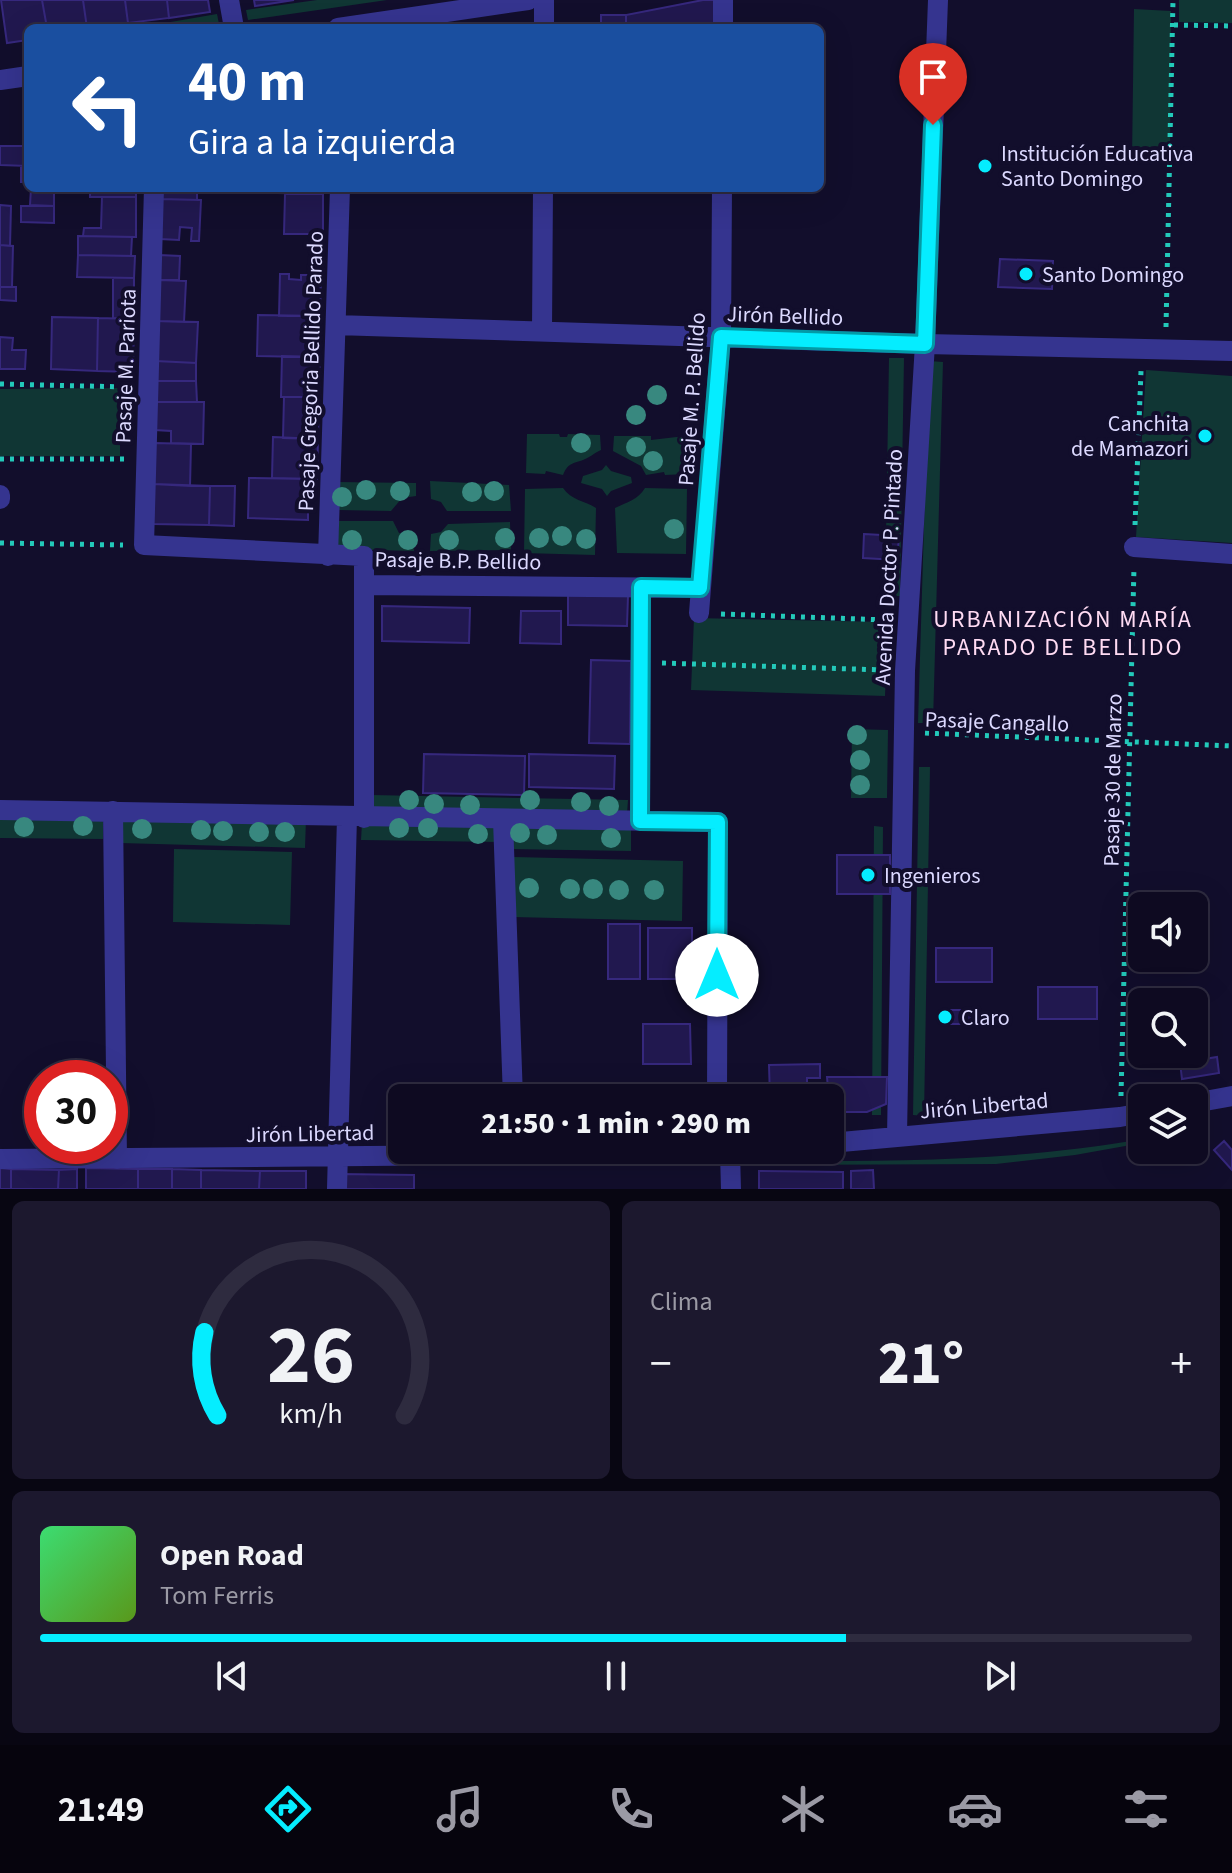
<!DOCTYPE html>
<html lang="es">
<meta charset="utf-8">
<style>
:root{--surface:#0e0a21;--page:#1c182e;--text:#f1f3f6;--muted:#9b9aa5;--line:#2e2b3f;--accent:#05edff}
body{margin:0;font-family:"Source Sans 3",sans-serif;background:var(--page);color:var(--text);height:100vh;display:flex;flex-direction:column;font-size:30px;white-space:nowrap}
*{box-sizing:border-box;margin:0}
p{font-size:26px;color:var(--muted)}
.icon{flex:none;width:44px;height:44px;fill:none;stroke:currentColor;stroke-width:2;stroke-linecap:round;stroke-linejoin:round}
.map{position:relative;height:1189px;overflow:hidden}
.details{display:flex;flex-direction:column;gap:12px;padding:12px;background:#080612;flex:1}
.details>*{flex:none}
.hud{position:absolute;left:24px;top:24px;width:800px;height:168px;border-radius:12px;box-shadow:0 8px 32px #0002,0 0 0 2px var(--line);background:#1a4fa0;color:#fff;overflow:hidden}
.controls{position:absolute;left:1128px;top:892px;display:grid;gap:16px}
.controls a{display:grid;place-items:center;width:80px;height:80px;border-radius:12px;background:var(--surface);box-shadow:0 8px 32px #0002,0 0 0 2px var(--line);font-size:40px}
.speed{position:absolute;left:24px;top:1060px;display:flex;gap:16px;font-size:40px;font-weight:700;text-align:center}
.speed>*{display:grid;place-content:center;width:104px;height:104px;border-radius:50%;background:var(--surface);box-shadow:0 8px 32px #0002,0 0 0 2px var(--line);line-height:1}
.speed .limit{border:12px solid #d22;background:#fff;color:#111}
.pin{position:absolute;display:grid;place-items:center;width:68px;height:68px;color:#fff;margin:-82px -34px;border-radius:50% 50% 50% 0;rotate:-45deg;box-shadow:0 0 8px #0007}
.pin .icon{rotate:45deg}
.me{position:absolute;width:88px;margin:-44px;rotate:0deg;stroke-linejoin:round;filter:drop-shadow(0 0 6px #0008)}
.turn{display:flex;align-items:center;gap:28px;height:168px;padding:0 32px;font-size:36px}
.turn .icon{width:104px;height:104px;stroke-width:2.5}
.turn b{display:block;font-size:56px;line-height:68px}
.big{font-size:60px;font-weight:800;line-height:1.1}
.details .widget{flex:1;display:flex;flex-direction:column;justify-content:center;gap:12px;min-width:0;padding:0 28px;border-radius:12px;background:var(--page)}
.details .dial{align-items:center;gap:0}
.dial svg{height:208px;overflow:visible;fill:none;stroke:var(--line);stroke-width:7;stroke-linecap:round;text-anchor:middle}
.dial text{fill:var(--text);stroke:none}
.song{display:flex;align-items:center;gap:24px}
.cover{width:96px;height:96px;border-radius:12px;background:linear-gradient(135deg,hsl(140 70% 55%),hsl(90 70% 35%))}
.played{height:8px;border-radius:4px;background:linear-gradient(90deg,var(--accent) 70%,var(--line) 70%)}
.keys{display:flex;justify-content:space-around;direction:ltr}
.heat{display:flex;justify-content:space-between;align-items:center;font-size:44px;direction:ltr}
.details .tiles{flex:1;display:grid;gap:12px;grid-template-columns:1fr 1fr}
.widget:last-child{grid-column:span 2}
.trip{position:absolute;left:388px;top:1084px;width:456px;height:80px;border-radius:12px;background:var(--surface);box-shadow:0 8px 32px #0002,0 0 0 2px var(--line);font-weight:800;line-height:80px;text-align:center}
.tab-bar{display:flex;height:128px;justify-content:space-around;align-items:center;background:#06040d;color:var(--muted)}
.tab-bar .icon{width:56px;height:56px}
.tab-bar .selected{color:var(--accent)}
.tab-bar b{font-size:36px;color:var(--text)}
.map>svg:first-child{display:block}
.green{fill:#103634}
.building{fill:#21184f;stroke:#36287d;stroke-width:2}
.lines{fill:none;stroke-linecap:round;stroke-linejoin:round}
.path{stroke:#23c9ba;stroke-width:5;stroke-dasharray:4 6;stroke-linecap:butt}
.minor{stroke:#35348f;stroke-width:20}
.tree{fill:#38887f}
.route-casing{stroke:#039aa6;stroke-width:20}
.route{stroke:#05edff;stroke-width:14}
.poi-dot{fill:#05edff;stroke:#120e2c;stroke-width:3}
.labels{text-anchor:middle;stroke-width:8;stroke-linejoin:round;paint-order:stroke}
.poi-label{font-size:22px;fill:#dcd9ff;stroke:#120e2c;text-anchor:start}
.street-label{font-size:22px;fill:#dcd9ff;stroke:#120e2c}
.neighbourhood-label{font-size:24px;letter-spacing:2px;fill:#ffdbf3;stroke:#120e2c}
</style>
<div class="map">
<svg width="1232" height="1189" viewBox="0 0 1232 1189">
<rect width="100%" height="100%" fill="#120e2c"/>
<path class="green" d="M317,0H387L248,20L246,10Z
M1179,0H1232V23L1179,22Z
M1134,9L1171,11L1170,160L1132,159Z
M217,14L219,24L194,28H136Z
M889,358H904L900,596H885Z
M929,361L943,362L933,723H918Z
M1146,370L1232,376V543L1136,537Z
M120,388V456H0V389Z
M527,434H559L560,437H567L568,434L600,435L601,450C594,453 589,458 583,460C572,464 568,463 563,475L546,471L545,474L526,473Z
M614,436H651V440L685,436L686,474L665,475L664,472L646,475L641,466L613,451Z
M606,465L611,471L631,477L632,483L611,491L607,496L602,489L581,483L583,476L602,470Z
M430,481L509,485L511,511H447L441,502L431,499Z
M336,482L416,483V496L402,498L391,511L338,510Z
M563,488C571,500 585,501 596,508L595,555L524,553L525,489Z
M645,488L687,489L686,554L617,553L615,508C627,502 638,500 645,488Z
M339,521H393L399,533L413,537L414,551L337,549Z
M510,522L511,550L430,551L431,534L441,532L448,524Z
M694,618L888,622L885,696L691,690Z
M852,729L888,730L887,798H851Z
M919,767H930L924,1116L913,1115Z
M371,795L628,800L627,814L370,809Z
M120,814L306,819L305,848L120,843Z
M0,817L103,819V839L0,838Z
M362,823L498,825V842L361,840Z
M510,824L631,827V851L509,849Z
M874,826L883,827L881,1115H872Z
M174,849L292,852L290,925L173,922Z
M514,857L683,861L682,921L513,917Z
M1142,1139V1143L1075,1155L996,1164L760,1165L759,1161C890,1161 1013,1162 1142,1139Z"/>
<path class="building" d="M1,0H42L47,28H28V40L7,43Z
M42,0H83L87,28H47Z
M83,0H125L128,23L87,28Z
M125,0H167L169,18L128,23Z
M167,0H208L210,12L169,18Z
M254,0H294L255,6Z
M703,0H718L717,28H626V15Z
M601,15H626V28H601Z
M0,146H28V166L0,165Z
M21,166H28V182H21Z
M31,188H54V206L30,205Z
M90,188H136V197H90Z
M161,188H197V200L161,199Z
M278,188H323V194L278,193Z
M285,194H323V234H284Z
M102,197H136V237L83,236L84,228H101Z
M161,199L201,200L199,241H191L192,228L180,227L179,240L160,239Z
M0,205L11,206L10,246L0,245Z
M21,206H54V223L21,222Z
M78,236L132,237L131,256L78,255Z
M0,245L13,246L12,287H0Z
M78,255L135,256L134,278L77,277Z
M159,255L180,256L179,280H159Z
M1000,259L1053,261L1052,289L998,287Z
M280,274H289V279L301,280V275H321L320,316H279Z
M113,278H134V319L113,318Z
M159,280L186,281L184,322L157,321Z
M0,287H16V301L0,300Z
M258,315L320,316V344H306V357L257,356Z
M52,317L98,318L97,371L51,369Z
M98,318L134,319L133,372L97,371Z
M157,321L198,322L196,363L156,361Z
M0,337L13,338L12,350H26L25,369H0Z
M282,356L320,357L319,397H281Z
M156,361L196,363V381H156Z
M156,381H196L197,402H155Z
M284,397H319L318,439L283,438Z
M155,402H204L203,444L171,443V431L155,430Z
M273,437L318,439L317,479L272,478Z
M155,443L191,444L190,486L154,484Z
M249,478L308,479V520L248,518Z
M154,484L210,486L209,525L153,524Z
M210,486H235L234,526L209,525Z
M864,534L899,536L897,560L863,558Z
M568,594L628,596L627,626L568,625Z
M382,606L470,608L469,643L382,641Z
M521,611H561V644L520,643Z
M591,660L631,661L630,744L589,743Z
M424,754L525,756L524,795L423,793Z
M529,754L615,756L614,789L529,787Z
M837,855H890V894H837Z
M608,924H640V979H608Z
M648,928H692V979H648Z
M936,948H992V982H936Z
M1038,987H1097V1019H1038Z
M941,1010H976V1024H941Z
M643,1024H690L691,1064H643Z
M1179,1054H1191L1192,1061L1217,1057L1219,1073L1182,1079Z
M820,1064V1078H807V1097L770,1098L769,1065Z
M827,1077H887L886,1104L867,1112H830Z
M1224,1141L1232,1150V1170L1214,1150Z
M0,1168L11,1169V1189H0Z
M86,1168L138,1169V1189H86Z
M11,1169L59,1170L58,1189H11Z
M77,1169V1189H58L59,1170Z
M138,1169H172V1189H138Z
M172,1169L201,1170V1189H172Z
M201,1170L260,1171L259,1189H201Z
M873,1170L874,1189H851V1171Z
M260,1171H306V1189H259Z
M759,1171L843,1172V1189H759Z
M339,1174L414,1175V1189H340Z"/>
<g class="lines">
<path class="path" d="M1174,25L1232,26
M1166,327L1173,0
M0,384L128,387
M0,459H126
M1135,525L1141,371
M0,543L123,545
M721,614L887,620
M662,663L884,670
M925,733L1232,746
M1121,1096L1134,567"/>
<path class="minor" d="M229,0L234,28
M338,28L528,0
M544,28V0
M723,28V0
M0,80L28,76
M154,188L144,545L364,556V585L700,588
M336,325L925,344L1232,351
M542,331L543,188
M0,499V495
M1134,547L1232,554
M328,556L340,188
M699,613L721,337L722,188
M0,810L718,822L717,1098
M113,811L117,1159
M364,818V585
M503,820L513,1098
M640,821L641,587
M1194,1103L1232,1096
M897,1137L905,671L925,344L938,0
M830,1143L1120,1117L1142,1113
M730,1153L731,1189
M0,1159L730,1153L765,1150
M337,1189L347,817"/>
</g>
<g class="tree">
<circle cx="657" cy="395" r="10"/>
<circle cx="636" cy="415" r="10"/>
<circle cx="581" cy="443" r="10"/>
<circle cx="636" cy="447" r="10"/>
<circle cx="653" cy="461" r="10"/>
<circle cx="366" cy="490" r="10"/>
<circle cx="400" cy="491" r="10"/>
<circle cx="494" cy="491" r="10"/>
<circle cx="472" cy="492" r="10"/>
<circle cx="342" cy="497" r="10"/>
<circle cx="674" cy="529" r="10"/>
<circle cx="562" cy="536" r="10"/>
<circle cx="505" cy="538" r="10"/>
<circle cx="539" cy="538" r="10"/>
<circle cx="586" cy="539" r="10"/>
<circle cx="352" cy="540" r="10"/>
<circle cx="408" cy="540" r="10"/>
<circle cx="449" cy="540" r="10"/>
<circle cx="857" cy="735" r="10"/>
<circle cx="860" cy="760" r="10"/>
<circle cx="860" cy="785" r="10"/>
<circle cx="409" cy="800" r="10"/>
<circle cx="530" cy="800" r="10"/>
<circle cx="581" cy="802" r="10"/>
<circle cx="434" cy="804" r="10"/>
<circle cx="470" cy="805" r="10"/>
<circle cx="609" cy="806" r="10"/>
<circle cx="83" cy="826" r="10"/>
<circle cx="24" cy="827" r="10"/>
<circle cx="399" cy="828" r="10"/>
<circle cx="428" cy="828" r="10"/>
<circle cx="142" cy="829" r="10"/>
<circle cx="201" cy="830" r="10"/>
<circle cx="223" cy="831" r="10"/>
<circle cx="259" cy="832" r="10"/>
<circle cx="285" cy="832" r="10"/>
<circle cx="520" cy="833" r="10"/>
<circle cx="478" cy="834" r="10"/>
<circle cx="547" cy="835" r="10"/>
<circle cx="611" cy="838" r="10"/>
<circle cx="529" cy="888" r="10"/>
<circle cx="570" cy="889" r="10"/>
<circle cx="593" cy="889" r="10"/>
<circle cx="619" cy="890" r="10"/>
<circle cx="654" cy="890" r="10"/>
</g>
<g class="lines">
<g class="route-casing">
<path id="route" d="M717,975L718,822L640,821L641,587L700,588L721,337L925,344L933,125"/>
</g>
<use href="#route" class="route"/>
</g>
<g class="poi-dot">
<circle cx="985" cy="166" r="8"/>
<circle cx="1026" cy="274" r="8"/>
<circle cx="1205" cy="436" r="8"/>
<circle cx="868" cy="875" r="8"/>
<circle cx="945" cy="1017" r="8"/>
</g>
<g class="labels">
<g class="poi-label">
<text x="1001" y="161">Institución Educativa<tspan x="1001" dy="25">Santo Domingo</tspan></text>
<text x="1042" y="282">Santo Domingo</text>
<text x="1189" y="431" text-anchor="end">Canchita<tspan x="1189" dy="25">de Mamazori</tspan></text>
<text x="884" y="883">Ingenieros</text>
<text x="961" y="1025">Claro</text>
</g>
<g class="street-label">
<text transform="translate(785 315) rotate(2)" y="8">Jirón Bellido</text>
<text transform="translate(125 366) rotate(-88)" y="8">Pasaje M. Pariota</text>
<text transform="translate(310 371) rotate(-88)" y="8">Pasaje Gregoria Bellido Parado</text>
<text transform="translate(691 399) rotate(-86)" y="8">Pasaje M. P. Bellido</text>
<text transform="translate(458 560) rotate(1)" y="8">Pasaje B.P. Bellido</text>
<text transform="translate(888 567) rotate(-87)" y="8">Avenida Doctor P. Pintado</text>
<text transform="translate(997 721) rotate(2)" y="8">Pasaje Cangallo</text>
<text transform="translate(1112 780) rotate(-89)" y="8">Pasaje 30 de Marzo</text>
<text transform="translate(984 1105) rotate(-5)" y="8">Jirón Libertad</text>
<text transform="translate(310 1133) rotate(-1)" y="8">Jirón Libertad</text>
</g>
<g class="neighbourhood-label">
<text x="1063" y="627">URBANIZACIÓN MARÍA<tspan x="1063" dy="28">PARADO DE BELLIDO</tspan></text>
</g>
</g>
</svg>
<div class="controls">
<a><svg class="icon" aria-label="sound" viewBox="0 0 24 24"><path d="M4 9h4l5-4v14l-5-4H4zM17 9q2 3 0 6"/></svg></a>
<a><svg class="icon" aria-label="search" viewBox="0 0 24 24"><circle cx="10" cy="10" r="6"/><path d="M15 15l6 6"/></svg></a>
<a><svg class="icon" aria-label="layers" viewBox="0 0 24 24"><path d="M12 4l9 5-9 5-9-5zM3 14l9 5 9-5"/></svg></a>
</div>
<div class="speed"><div class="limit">30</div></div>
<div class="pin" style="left:933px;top:125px;background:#d93025"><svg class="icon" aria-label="arrive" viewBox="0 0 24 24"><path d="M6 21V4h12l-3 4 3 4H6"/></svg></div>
<svg class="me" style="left:717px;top:975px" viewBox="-20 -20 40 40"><circle r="19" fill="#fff"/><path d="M0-13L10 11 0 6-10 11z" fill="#05edff"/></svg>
<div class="trip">21:50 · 1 min · 290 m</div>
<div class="hud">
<div class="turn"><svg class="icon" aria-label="left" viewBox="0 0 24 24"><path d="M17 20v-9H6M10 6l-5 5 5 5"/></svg><div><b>40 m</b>Gira a la izquierda</div></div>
</div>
</div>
<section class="details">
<div class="tiles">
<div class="widget dial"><svg viewBox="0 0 100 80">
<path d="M14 69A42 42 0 1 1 86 69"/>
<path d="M14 69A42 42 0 0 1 9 37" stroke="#05edff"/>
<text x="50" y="56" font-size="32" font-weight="700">26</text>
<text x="50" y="72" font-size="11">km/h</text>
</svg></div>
<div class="widget"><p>Clima</p>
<div class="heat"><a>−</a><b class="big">21°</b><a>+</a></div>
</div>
<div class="widget">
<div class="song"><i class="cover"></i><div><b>Open Road</b><p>Tom Ferris</p></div></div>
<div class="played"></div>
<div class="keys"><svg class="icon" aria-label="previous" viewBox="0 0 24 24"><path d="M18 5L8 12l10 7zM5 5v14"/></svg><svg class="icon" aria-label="pause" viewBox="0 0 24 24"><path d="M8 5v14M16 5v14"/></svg><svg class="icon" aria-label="next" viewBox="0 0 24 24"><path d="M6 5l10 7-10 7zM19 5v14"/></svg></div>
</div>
</div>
</section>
<nav class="tab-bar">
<b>21:49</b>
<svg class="icon selected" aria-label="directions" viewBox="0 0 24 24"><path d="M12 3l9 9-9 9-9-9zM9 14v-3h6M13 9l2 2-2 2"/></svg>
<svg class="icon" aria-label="music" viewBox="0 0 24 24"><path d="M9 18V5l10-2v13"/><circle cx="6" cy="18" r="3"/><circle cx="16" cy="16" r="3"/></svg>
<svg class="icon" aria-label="phone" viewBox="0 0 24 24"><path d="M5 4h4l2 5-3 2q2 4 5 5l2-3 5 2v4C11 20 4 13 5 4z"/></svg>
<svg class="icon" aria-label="climate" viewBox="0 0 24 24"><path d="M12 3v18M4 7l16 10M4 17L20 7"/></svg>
<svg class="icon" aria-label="car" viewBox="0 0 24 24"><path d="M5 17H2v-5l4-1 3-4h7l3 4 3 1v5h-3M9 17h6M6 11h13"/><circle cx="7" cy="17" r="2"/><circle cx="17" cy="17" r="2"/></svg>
<svg class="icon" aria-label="filters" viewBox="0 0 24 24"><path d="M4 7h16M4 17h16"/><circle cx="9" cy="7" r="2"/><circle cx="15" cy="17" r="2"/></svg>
</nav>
